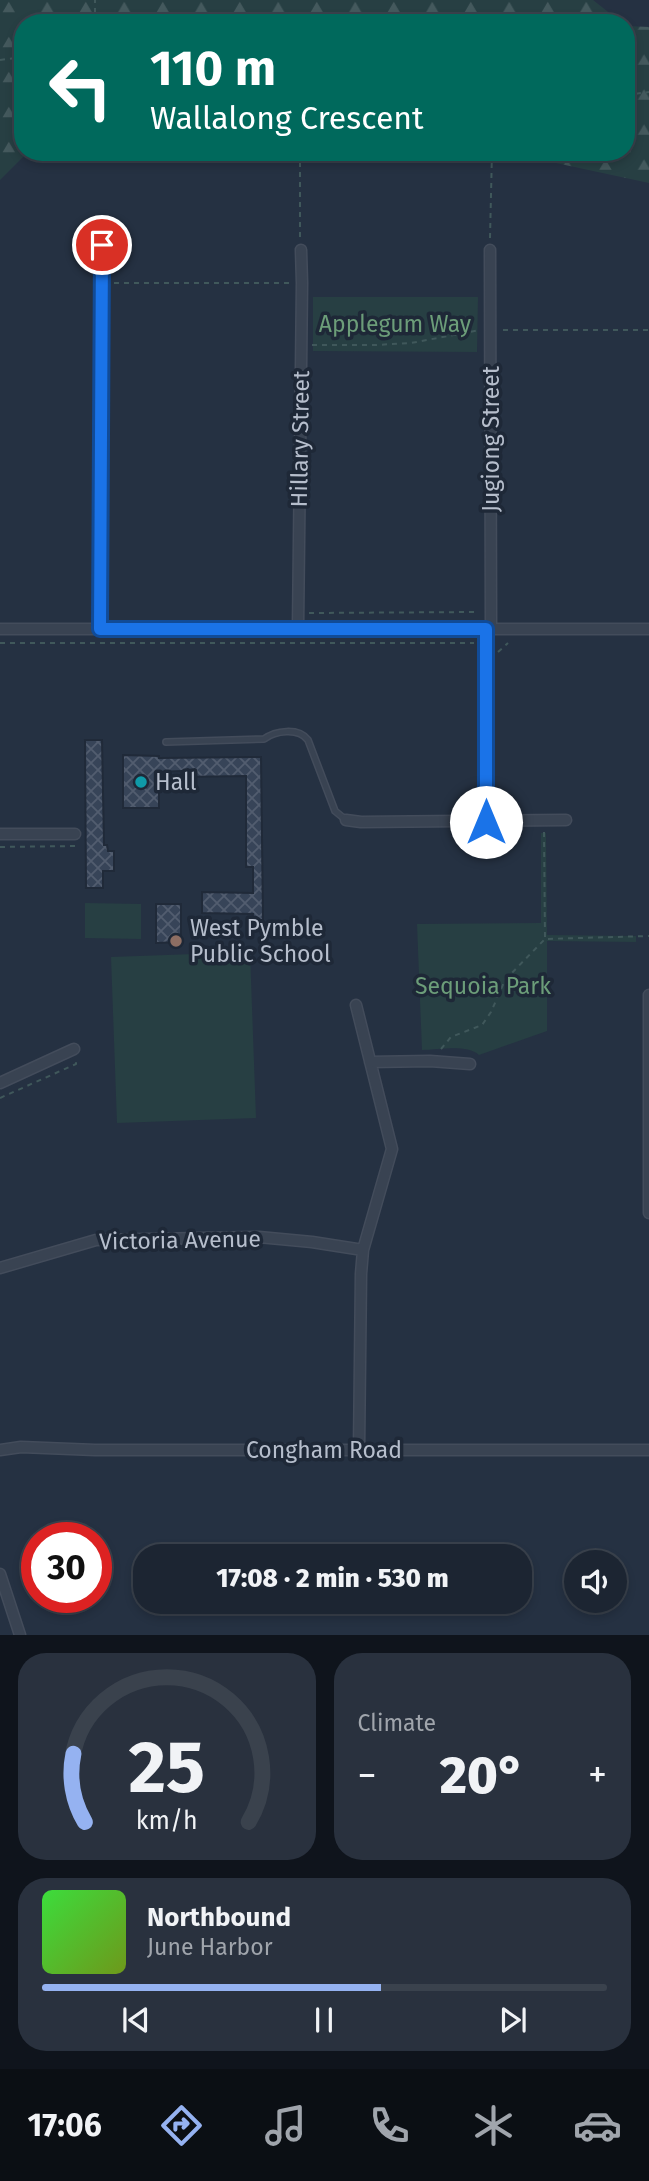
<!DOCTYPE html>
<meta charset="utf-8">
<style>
:root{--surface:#1c2532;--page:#29313e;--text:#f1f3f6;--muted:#a0a5ac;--line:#3a424d;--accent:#95b2f1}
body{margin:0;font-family:"Fira Sans",sans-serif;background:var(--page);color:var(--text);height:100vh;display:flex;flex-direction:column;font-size:26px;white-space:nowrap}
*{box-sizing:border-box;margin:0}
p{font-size:23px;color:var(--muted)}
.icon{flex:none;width:38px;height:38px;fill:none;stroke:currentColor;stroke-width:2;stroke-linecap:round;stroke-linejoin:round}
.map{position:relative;height:1635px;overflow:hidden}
.sheet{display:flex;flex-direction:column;gap:18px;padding:18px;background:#0f141c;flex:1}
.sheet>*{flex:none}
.hud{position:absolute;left:14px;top:14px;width:621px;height:147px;border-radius:28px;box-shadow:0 4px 10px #0003,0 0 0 2px var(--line);background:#00695c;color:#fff;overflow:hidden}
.fabs{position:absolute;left:564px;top:1550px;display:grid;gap:14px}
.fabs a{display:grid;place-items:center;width:63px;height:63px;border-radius:50%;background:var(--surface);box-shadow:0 4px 10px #0003,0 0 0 2px var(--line);font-size:35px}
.speed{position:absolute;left:21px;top:1522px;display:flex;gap:14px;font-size:35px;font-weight:700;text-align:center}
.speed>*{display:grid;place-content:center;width:91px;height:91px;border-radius:50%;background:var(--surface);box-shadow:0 4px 10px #0003,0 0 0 2px var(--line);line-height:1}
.speed .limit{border:10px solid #d22;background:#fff;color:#111}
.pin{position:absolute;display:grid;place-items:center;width:60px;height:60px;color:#fff;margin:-30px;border:4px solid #fff;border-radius:50%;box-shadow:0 2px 7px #0007}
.me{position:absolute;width:77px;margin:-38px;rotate:0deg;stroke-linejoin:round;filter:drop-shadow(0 0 5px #0008)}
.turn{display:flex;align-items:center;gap:24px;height:147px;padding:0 21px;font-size:32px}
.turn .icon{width:91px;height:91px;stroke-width:2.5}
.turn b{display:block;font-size:49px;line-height:60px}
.big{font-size:52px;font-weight:800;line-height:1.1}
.sheet .widget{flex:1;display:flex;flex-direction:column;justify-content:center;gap:10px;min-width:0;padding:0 24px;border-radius:28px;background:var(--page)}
.sheet .dial{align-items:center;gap:0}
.dial svg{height:182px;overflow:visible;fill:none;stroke:var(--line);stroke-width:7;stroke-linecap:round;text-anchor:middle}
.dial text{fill:var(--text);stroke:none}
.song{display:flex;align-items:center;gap:21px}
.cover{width:84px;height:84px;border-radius:10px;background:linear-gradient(135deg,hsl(120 70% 55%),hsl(80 70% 35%))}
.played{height:7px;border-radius:4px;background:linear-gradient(90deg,var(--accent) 60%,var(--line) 60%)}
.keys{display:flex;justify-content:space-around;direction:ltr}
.heat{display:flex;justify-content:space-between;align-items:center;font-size:38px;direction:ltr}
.sheet .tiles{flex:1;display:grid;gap:18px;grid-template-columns:1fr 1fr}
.widget:last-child{grid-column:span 2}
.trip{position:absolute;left:133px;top:1544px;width:399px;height:70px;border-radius:28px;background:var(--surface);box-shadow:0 4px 10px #0003,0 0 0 2px var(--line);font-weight:800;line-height:70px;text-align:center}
.tabs{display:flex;height:112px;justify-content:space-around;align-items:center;background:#0b0f14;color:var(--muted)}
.tabs .icon{width:49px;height:49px}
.tabs .current{color:var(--accent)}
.tabs b{font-size:32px;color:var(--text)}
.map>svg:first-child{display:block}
.green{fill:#273f43}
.forest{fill:url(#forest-firs)}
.building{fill:url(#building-cross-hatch);stroke:#202a39;stroke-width:2}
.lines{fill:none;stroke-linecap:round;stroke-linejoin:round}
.lane-casing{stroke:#434c5b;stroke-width:8}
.street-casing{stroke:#434c5b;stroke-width:13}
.path{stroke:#40585b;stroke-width:2;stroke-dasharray:5 5;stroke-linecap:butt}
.lane{stroke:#394352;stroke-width:5}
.street{stroke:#394352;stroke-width:10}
.route-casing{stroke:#114b97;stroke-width:18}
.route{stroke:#1a73e8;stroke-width:12}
.culture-dot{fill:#0f9aa8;stroke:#1e2837;stroke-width:2.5}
.education-dot{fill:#8d6e63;stroke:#1e2837;stroke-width:2.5}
.labels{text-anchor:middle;stroke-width:7;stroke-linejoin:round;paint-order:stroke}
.park-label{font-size:23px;fill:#6c9d79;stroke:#1e2837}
.street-label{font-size:23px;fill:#b6becc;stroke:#1e2837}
.poi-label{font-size:23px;fill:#b6becc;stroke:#1e2837;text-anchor:start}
</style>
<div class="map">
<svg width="649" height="1635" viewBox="0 0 649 1635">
<defs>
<pattern id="forest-firs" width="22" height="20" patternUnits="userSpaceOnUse" patternTransform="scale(1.75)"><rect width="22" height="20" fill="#273f43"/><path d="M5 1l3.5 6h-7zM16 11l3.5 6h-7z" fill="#44595d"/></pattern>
<pattern id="building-cross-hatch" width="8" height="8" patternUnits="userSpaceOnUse" patternTransform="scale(1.75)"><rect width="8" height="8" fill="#374458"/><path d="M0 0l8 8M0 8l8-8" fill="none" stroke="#525d6f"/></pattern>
</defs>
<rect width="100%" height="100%" fill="#253142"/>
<path class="green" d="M313,297H478L477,352L313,351Z
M541,833H546L547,935L636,936V942L547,941V1031L479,1055C467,1044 439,1050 422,1050L417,924L541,923Z
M85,903L141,904V939L85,938Z
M250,952L256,1118L117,1123L111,957Z"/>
<path class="forest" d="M0,0H593L622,23H23V152H35L25,155L0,180Z
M627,26L649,27V183L504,152H626Z"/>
<path class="building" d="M85,740H102L104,845H107L108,851H114V871H103V888H86Z
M123,755L159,756V758L261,757L263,920H252L253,914L202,913V892L253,893V867H246V776L181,777V771L159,772V808H123Z
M156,904H181V942L156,943Z"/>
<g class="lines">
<g class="lane-casing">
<path id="lane" d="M166,742L264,739C275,731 298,727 308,740L335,811L346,820"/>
</g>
<g class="street-casing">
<path id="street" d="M490,250L491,629
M298,628L302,283L301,250
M0,629H649
M100,629L102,245
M486,629V822
M346,820L361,822L566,820
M0,834H75
M649,995V1213
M356,1005L392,1149L363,1250L361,1274L359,1449
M370,1062L430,1061L470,1064
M0,1083L74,1049
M0,1268L96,1240L259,1237L312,1242L363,1250
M0,1450L21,1447L95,1450H649
M0,1574L20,1635"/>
</g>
<path class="path" d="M95,23V0
M0,60L23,57
M626,95L649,92
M300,152V239
M490,238L492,152
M114,283H290
M503,330H649
M312,345H376L411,343L480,330
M309,613L478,612
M0,643H474
M498,652L508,643
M544,832L545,939L649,936
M0,847L75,846
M441,1049L451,1037L482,1025L491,1012L505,980L544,940
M0,1098L76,1064V1061"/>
<use href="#lane" class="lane"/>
<use href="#street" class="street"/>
</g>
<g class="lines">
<g class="route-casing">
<path id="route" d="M102,245L100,629H486V822"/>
</g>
<use href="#route" class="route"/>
</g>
<circle class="culture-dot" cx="141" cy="782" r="7"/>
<circle class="education-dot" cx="176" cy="941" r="7"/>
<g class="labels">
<g class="park-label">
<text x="395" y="332">Applegum Way</text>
<text x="483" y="994">Sequoia Park</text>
</g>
<g class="street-label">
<text transform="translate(300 439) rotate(-89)" y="8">Hillary Street</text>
<text transform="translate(491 439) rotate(-90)" y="8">Jugiong Street</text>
<text transform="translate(180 1240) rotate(-1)" y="8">Victoria Avenue</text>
<text x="324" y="1458">Congham Road</text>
</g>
<g class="poi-label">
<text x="155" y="790">Hall</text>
<text x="190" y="936">West Pymble<tspan x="190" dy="26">Public School</tspan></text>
</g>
</g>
</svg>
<div class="fabs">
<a><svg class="icon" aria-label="sound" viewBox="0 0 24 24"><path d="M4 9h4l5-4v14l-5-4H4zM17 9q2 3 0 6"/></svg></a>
</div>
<div class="speed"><div class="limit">30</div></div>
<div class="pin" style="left:102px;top:245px;background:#d93025"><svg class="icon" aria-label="arrive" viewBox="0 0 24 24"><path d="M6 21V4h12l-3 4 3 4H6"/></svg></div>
<svg class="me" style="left:486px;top:822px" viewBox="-20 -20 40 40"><circle r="19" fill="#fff"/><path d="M0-13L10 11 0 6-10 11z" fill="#1a73e8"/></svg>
<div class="trip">17:08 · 2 min · 530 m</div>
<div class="hud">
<div class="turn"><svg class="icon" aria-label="left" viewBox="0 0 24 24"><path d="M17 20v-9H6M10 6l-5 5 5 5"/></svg><div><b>110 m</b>Wallalong Crescent</div></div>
</div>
</div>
<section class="sheet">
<div class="tiles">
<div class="widget dial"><svg viewBox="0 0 100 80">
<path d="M14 69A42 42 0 1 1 86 69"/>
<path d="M14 69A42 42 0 0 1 9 39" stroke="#95b2f1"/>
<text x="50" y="56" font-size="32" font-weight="700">25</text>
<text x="50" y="72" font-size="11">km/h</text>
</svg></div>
<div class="widget"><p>Climate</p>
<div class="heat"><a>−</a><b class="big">20°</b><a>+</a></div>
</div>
<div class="widget">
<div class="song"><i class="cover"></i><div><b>Northbound</b><p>June Harbor</p></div></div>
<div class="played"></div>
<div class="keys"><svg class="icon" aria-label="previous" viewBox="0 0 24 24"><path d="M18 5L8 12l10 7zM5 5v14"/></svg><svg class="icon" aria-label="pause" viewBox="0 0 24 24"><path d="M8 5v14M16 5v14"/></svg><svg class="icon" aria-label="next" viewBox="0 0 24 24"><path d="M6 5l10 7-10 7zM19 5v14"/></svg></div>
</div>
</div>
</section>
<nav class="tabs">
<b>17:06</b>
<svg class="icon current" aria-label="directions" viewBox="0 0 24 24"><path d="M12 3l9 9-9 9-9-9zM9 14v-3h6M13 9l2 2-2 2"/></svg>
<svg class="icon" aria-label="music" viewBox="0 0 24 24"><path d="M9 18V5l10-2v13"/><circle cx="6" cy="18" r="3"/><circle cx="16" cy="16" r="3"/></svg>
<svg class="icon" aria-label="phone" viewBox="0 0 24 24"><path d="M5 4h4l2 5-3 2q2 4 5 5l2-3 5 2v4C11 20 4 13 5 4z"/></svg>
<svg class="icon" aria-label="climate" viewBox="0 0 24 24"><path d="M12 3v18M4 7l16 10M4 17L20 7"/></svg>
<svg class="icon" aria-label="car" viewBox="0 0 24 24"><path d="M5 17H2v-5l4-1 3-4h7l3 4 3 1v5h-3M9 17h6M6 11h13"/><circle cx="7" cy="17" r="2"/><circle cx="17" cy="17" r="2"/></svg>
</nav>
